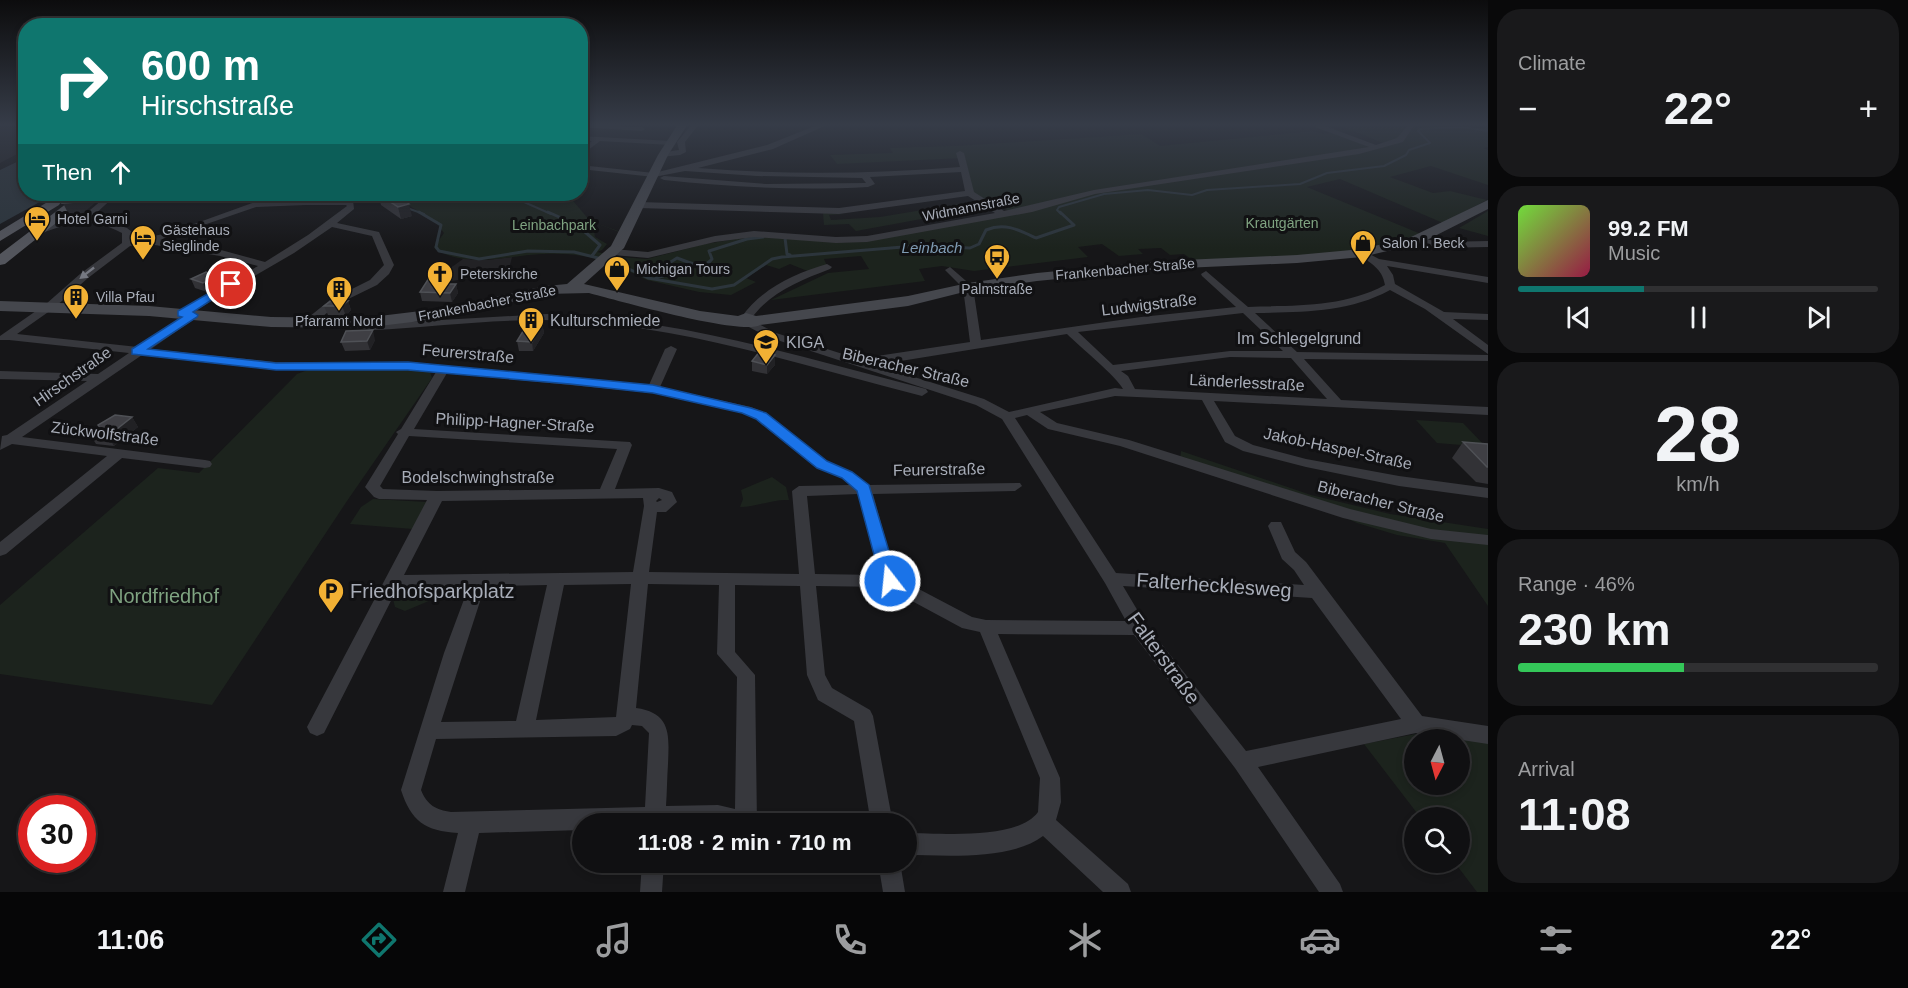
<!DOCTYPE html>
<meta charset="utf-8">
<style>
:root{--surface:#101012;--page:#19191b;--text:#f1f3f6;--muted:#9c9d9f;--line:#303032;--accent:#0f766e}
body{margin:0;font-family:Helvetica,sans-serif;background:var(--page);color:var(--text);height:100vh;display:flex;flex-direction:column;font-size:22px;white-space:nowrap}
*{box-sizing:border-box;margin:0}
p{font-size:20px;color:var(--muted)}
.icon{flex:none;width:33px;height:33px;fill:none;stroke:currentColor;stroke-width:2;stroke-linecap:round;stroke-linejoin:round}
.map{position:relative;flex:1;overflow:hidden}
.details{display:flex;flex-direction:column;gap:9px;padding:9px;background:#09090a;width:420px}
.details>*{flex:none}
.guide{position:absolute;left:18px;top:18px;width:570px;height:183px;border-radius:24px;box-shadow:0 3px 9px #0003,0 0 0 2px var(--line);background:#0f766e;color:#fff;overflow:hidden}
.needle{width:39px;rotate:186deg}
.controls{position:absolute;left:1404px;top:729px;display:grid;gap:12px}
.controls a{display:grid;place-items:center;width:66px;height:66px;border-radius:50%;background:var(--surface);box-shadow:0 3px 9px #0003,0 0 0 2px var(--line);font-size:30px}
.speed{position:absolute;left:18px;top:795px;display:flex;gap:12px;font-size:30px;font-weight:700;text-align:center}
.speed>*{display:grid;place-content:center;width:78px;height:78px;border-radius:50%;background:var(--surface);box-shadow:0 3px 9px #0003,0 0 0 2px var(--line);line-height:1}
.speed .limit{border:9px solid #d22;background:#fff;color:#111}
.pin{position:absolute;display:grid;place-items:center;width:51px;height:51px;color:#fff;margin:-26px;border:3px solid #fff;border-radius:50%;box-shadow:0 2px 6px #0007}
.me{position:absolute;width:66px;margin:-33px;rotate:344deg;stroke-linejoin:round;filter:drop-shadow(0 0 4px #0008)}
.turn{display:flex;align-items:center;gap:21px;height:126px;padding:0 24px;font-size:27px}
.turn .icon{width:78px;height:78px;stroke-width:2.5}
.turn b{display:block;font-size:42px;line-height:51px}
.then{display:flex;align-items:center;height:57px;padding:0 24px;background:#0003;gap:12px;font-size:22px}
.big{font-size:45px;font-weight:700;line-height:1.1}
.details .widget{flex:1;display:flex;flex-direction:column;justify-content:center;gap:9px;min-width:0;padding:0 21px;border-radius:24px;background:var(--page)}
.details .dial{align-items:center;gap:0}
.dial b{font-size:78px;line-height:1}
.song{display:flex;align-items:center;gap:18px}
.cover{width:72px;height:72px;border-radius:9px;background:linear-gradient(135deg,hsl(100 70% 55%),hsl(340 70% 35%))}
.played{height:6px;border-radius:3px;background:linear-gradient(90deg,var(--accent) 35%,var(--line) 35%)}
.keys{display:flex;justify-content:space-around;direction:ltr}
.heat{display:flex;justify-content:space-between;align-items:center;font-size:33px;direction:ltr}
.charge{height:9px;border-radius:4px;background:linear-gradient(90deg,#34c759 46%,var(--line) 0)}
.trip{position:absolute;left:572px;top:813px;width:345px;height:60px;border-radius:30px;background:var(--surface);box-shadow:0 3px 9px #0003,0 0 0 2px var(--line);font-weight:700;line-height:60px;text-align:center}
.tabs{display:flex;height:96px;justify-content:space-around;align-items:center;background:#060607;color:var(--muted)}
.tabs .icon{width:42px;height:42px}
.tabs .current{color:var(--accent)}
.tabs b{font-size:27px;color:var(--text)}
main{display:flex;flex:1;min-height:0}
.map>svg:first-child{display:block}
.built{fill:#222225}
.green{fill:#1c231d;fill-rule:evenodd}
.water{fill:#2c353c}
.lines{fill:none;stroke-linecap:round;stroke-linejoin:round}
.stream-far1{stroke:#2c353c;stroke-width:2}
.stream{stroke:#2c353c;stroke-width:3}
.street{fill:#37383d;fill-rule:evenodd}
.secondary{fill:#45474d;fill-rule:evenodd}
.primary{fill:#53555c;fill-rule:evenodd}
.wall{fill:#323236}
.shaded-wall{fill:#212124}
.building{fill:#3f3f44;stroke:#4f5156;stroke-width:1.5}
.oneway{fill:#757881}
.route{fill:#1a73e8;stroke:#114b97;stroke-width:1.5}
.labels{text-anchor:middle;stroke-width:6;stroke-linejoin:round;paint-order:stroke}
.far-street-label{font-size:14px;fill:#a8adb8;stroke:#111113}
.far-poi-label{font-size:14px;fill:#a8adb8;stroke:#111113;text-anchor:start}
.far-park-label{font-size:14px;fill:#7fa381;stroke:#111113}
.far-water-label{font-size:15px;font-style:italic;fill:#7f9bb3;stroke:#111113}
.street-label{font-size:16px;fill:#a8adb8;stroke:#111113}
.poi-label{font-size:16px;fill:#a8adb8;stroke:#111113;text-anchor:start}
.near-street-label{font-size:20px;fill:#a8adb8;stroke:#111113}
.near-poi-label{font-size:20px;fill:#a8adb8;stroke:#111113;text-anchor:start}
.near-park-label{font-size:20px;fill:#7fa381;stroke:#111113}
</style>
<main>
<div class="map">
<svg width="1488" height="892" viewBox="0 0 1488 892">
<rect width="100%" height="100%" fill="#161618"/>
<path class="built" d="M0,124H25V150L0,163Z
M512,257L509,269L491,270L470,278L446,282L449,269L463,259L487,260Z"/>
<path class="green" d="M1334,124H1455L1473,129L1488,126V147L1483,148L1488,150V185L1431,166L1390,177L1433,193L1450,191L1487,200L1443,223L1340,179L1307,187L1421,234C1360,263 1261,258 1194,261L1184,254L1170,255L1161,248L1138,249L1143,254L1119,256L1102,244L1078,247L1088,257L974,271L942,266L919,269L925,281L771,300L828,273L869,269L861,256L824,259L827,266L810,272L790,264L779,269L766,265L746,278L756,282L731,295L699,292L647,280L614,264L594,259L595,258C578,255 562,253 544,254C509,255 468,269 435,249L434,247L444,233L436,222L390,194H557L569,196L590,221L621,232L607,256L647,259L705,244L756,236L847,242L1009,211L1001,207L994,208L971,192L963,158L837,164L830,155L893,153L890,148L956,146L1142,134L1160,146L1313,131L1323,134L1333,133L1373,146L1383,143L1341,126L1332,127L1337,130H1330L1325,126ZM593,222L619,232L607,254L597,252L602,250L607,244L595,237L594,230L588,226Z
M166,194H287L262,198L263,201L247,203L252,199L185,194L145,199L143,195L146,197Z
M977,201L987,207L856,231L849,224L824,225L823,213L845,214L829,215L831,220L880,217Z
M1488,211V236L1459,228Z
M392,369L430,372L432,378L347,501L212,705L0,674V605L158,468L199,473L297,374L308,370Z
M1416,420L1463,423L1486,447L1437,443Z
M1181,451L1311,495L1390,514L1488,529V606L1445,543L1397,535L1357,523L1303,498L1180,460Z
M772,477L786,487L789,500C772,499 757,507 740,507L743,499L741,490Z
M373,499L427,502L413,529L350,524L361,507Z
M414,585H457L455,590L405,611L395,607L393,599L400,592Z
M1421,733L1488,743V892H1477L1455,863L1460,862V818L1420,817L1364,744ZM1414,740H1460V784H1414Z"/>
<path class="water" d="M25,158L26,194H54L0,224V170Z"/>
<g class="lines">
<path class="stream-far1" d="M220,194L236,197L275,194
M495,194L524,202L551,214
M402,203L406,194
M407,208L424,214
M1061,214L1057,210L1059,207L1104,194L1148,190L1192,195L1207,190L1300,184L1327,173L1384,166L1406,155L1409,150L1430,143L1418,131L1420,129L1462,127L1488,131"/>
<path class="stream" d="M419,212L441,225L436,247L439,251L479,259L528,251L574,252L614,262L648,278L712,289L734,285L772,259L782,257L915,246L970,248L979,244L986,230C1005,222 1019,230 1036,238L1074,225L1060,212
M548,212L577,225L600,245L592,256
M782,237L785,238L787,254L790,255
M656,278L663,276L666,265L677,258C689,262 703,271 712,259L709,251L747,239L763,237"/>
<path class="street" d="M580,124L642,127L645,129L642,131L580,127Z
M692,124H699L685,142L686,152L680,155L660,157V153L679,150L677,142Z
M820,124H829L773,149L698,168C785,175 872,174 960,167L956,153L960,151L964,153L974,192L1004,211L1094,190L1369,147L1315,127L1317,124H1329L1325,126L1376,145L1397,138L1409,124H1415L1403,142L1359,154L1095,194L1032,212L867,242L836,243L754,237L715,242L648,258L613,255L608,252L613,249L648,252L715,236L754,231L836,237L867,236L995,213L968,196L839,214L639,208L635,205L639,202L839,208L965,191L961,172L870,177L875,184L868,187C800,191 732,187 664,180L660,178L664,176L766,184L866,183L862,178L757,176L685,171L654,177L580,169V165L654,173L767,145Z
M580,136L671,141L675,143L671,145L600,141L580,156V150L592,141L580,140Z
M109,194H117L92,217L127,228L132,232V240L169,233L255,202L306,199L353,200L354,209L337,223L379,232L394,265L389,274L377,285L338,304L312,325H304V321L330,300L370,280L384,265L372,236L332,227L294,253L193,312L198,315L197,317L151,349L276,362H408L649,385L665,349L671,346L677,349L660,387L751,407L766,413L827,461L852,472L868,485L1020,483L1022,486L1015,491L873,494L896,577L972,617L986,620L1126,621L1105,583L1002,419L976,405L768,337L747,326V322H755L776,333L865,361L877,356L970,342L963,288L945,270L950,267L973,287L981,340L1141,317L1236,307L1202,276L1201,274L1206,271L1248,307C1295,305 1342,308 1385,285C1382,267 1369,263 1357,253L1362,250L1379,259L1488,277V283L1387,266L1393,275L1395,284L1444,312L1488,314V320L1453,319L1488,345V354L1425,309L1390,290C1348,313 1301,312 1255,313L1297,352L1488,355V361L1304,359L1341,400L1488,407V415L1214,401L1235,436L1253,445L1306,459L1399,476L1488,488V498L1399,486L1306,467L1243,451L1225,442L1202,400L1115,396L1040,412L1057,423L1129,440L1350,509L1431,529L1488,535V545L1431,539L1343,518L1120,446L1048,429L1027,415L1015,418L1116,573L1304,585L1294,570L1282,559L1268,526L1271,522H1281L1295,552L1306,562L1422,716L1488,726V744L1416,733L1258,767L1340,884L1343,892H1319L1235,768L1134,635L998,634L1060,778L1061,802L1056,820L1128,884L1131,892H1103L1043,836C1010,861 945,855 906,855V833C939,833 1017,841 1038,812L1040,778L980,632L962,628L886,587L816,586L825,675L832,688L870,710L873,716L893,824H871L854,721L818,700L807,675L800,586L735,585V652L755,675L757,824H582V830L479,833L465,892H443L458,833C425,831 411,821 401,790L444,653L469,586L398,587L324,733L317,736L310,733L307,727L427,500L379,499L374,497L365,487L398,434L396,432L401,429L436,372L408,370H276L142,355L22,437L205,460L210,461L212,464L210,467L205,468L122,458L6,554L0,556V542L107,456L12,444L0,450L2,436L7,435L87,381L0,379V371L98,374L129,353L9,340H0V336L46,304L80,274L122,243V233C86,214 74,222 39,234L34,231L58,220L83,216ZM306,205H346L347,206L308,235L265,262L221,250L160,240L256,207ZM150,242L155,245L220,256L258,266L178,312V316L183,317L138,347L17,334L54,308L88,278L130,246ZM1243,313L1283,351H1230L1113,365L1078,332ZM1067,334C1079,346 1117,377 1123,389L1115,388L1009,412L984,399L876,365ZM1230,357L1291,358L1327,399L1135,389L1128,376L1121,371ZM447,373L653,393L742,413L756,419L817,467L842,478L850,485L799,486L792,491L799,574L649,572L657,512H666L677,502L672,492L659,488L615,489L632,445L630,442L414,429ZM409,436L617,449L600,489L437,491L383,489L380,486ZM858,494L879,575L815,574L807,496ZM643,498L644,506L633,572L404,575L442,501ZM659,498L662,500L657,502L656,501ZM631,584L616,717L536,720L564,585ZM648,584L719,585L717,654L737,677L735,809L718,805L666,806C667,792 667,778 668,764C669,736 672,713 636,708ZM547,585L516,721L441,722L485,586ZM1123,586L1312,598L1401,719L1246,751L1145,623ZM632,725L642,726L649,733L645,807L451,812C436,810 427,805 421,790L436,739L616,736L630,729Z
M1416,237L1440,242L1488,241V247L1440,248L1413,242L1411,240Z
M827,264L832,267L830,269C799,281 770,292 750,320H742L741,318C761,289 793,274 827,264Z
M547,314C677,318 801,357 926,389L928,392L922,396C806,367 692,328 572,321C505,317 438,327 372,330L360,328L358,323L363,320L372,324Z
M642,862H664L662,892H640Z
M878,862H900L905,892H883Z"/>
<path class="secondary" d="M678,124H688L668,155L624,248L584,284L700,311L738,316L746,313L756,316L908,296L968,283L1037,273L1161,261L1297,255L1362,249L1411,237L1488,200V209L1421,243L1362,257L1297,263L1161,269L1037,281L968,291L908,306L760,325C742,336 616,300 589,293L546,294L437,319L363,328L271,327L149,316L0,311V301L149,306L271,317L363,318L437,309L546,286L567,284L611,246L658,155Z"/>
<path class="primary" d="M79,194H92L5,264L0,265V254Z
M54,198L61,202L59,205L0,241V231Z"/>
</g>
<path class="wall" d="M378,194L412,216L401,219L381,205Z
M191,279L221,285L207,292L195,288Z
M446,284H456L458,293L452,302L422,301L420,292Z
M348,301L351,310L346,316L328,315L324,306Z
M542,323L544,333L533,351H519L517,341Z
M375,340L370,350L345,351L341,342Z
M775,355V365L767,374L752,371V361Z
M132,417L138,427L114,446L96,444L90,434Z
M1463,442L1488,444V484L1476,482L1452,458Z"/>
<path class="shaded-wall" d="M86,194H107L94,202L95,203L82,214L69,215L63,203Z
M409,204L412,216L401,219L398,207Z
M217,276L221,285L207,292L203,283Z
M456,284L458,293L452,302L450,293Z
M348,301L351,310L346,316L342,306Z
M542,323L544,333L533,351L532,342Z
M373,330L375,340L370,350L367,341Z
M775,355V365L767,374V365Z
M132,417L138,427L114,446L108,436Z"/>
<path class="building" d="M76,194H86L76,202L63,203Z
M378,194H396L409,204L398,207Z
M206,272L217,276L203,283L191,279Z
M429,278H444L442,284H456L450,293L420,292Z
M332,300L348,301L342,306H324Z
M528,323H542L532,342L517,341Z
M373,330L367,341L341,342L346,331Z
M760,351L775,355L767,365L752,361Z
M115,415L132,417L108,436L90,434L99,427L98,425Z
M1463,442L1488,444V467H1487Z"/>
<defs><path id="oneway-solid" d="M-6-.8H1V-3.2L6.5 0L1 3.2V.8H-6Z" transform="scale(1.5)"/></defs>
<use class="oneway" href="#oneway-solid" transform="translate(87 273) rotate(142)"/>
<linearGradient id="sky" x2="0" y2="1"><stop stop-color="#0c0c0d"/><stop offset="0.5" stop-color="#363c48"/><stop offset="1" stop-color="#363c48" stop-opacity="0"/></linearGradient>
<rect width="1488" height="249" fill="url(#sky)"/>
<path class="route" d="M228,282L236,284L193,312L198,315L197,317L148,349L276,363L408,362L570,377L653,385L751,408L766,413L827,461L852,472L869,485L898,581L895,585H884L881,581L857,491L842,478L817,468L756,419L742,413L653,393L570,384L408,370H276L132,354V349L182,317L178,316V311Z"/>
<defs>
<g id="hotel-pin" transform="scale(1.35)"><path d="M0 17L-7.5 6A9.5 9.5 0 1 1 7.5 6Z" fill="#f2b134" stroke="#111113"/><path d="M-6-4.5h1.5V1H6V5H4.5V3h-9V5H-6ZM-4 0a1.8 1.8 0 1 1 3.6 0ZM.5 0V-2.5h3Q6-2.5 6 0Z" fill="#111"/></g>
<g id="shop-pin" transform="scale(1.35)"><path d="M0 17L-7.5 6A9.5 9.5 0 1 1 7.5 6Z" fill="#f2b134" stroke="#111113"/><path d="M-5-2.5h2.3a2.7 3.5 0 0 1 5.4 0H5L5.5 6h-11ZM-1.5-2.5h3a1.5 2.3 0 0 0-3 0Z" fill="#111"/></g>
<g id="bus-pin" transform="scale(1.35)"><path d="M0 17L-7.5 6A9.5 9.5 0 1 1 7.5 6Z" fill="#f2b134" stroke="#111113"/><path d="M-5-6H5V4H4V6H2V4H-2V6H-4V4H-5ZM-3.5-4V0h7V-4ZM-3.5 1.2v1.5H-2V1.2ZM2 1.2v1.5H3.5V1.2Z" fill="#111"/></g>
<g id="church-pin" transform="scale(1.35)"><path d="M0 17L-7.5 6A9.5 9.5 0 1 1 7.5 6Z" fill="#f2b134" stroke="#111113"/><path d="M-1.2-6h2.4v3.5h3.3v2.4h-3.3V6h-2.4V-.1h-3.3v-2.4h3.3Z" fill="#111"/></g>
<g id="building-pin" transform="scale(1.35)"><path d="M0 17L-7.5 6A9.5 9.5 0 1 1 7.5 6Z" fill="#f2b134" stroke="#111113"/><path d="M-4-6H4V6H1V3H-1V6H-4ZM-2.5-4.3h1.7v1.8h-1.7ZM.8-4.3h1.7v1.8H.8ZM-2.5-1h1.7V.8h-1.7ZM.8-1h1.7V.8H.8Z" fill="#111"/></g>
<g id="school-pin" transform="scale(1.35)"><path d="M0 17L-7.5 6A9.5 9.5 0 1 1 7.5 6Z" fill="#f2b134" stroke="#111113"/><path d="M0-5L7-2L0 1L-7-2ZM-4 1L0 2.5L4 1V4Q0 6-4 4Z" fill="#111"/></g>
<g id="parking-pin" transform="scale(1.35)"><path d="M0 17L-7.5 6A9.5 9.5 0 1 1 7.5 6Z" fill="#f2b134" stroke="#111113"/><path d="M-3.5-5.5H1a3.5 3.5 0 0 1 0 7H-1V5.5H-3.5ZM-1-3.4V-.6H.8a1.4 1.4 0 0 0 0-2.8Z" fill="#111"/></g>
</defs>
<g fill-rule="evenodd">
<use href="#hotel-pin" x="37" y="219"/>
<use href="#hotel-pin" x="143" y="238"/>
<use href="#shop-pin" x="1363" y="243"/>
<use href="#bus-pin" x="997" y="257"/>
<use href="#shop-pin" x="617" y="269"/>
<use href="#church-pin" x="440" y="274"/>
<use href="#building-pin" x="339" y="289"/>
<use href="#building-pin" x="76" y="297"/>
<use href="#building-pin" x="531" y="320"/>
<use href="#school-pin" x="766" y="342"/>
<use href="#parking-pin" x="331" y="591"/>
</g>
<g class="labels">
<g class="far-street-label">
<text transform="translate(971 207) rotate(-11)" y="5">Widmannstraße</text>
<text transform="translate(1125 269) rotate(-5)" y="5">Frankenbacher Straße</text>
<text transform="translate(487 303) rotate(-11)" y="5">Frankenbacher Straße</text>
</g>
<g class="far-poi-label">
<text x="57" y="224">Hotel Garni</text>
<text x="162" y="235">Gästehaus<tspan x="162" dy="16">Sieglinde</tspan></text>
<text x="1382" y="248">Salon I. Beck</text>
<text x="636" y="274">Michigan Tours</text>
<text x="460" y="279">Peterskirche</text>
<text x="997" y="294" text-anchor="middle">Palmstraße</text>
<text x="96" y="302">Villa Pfau</text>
<text x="339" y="326" text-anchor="middle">Pfarramt Nord</text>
</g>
<g class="far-park-label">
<text x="1282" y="228">Krautgärten</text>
<text x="554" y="230">Leinbachpark</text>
</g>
<g class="far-water-label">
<text x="932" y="253">Leinbach</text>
</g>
<g class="street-label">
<text transform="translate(1149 304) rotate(-7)" y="6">Ludwigstraße</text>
<text x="1299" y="344">Im Schlegelgrund</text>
<text transform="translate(468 353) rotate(5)" y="6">Feurerstraße</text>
<text transform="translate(906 367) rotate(13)" y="6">Biberacher Straße</text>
<text transform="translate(72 376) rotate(-35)" y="6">Hirschstraße</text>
<text transform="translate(1247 382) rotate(3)" y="6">Länderlesstraße</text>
<text transform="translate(515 422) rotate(3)" y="6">Philipp-Hagner-Straße</text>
<text transform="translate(105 433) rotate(7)" y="6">Zückwolfstraße</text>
<text transform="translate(1338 448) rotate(12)" y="6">Jakob-Haspel-Straße</text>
<text transform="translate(939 469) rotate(-1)" y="6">Feurerstraße</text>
<text x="478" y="483">Bodelschwinghstraße</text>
<text transform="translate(1381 501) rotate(14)" y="6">Biberacher Straße</text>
</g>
<g class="poi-label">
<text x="550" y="326">Kulturschmiede</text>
<text x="786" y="348">KIGA</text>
</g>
<g class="near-street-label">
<text transform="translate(1214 585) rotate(4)" y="7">Falterhecklesweg</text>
<text transform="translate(1164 658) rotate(54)" y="7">Falterstraße</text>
</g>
<g class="near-poi-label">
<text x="350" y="598">Friedhofsparkplatz</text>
</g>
<g class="near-park-label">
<text x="164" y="603">Nordfriedhof</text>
</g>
</g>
</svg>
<div class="controls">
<a><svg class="needle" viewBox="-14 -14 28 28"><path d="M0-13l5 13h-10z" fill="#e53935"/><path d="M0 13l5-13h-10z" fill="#9c9d9f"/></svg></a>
<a><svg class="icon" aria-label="search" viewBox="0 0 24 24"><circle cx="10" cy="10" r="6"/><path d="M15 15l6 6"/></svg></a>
</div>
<div class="speed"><div class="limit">30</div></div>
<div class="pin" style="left:231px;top:284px;background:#d93025"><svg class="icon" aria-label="arrive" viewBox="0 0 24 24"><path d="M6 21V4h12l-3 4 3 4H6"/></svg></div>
<svg class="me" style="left:890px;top:581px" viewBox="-20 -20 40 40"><circle r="17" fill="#1a73e8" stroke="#fff" stroke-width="3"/><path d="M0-11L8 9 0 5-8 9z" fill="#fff"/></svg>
<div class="trip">11:08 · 2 min · 710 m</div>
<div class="guide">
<div class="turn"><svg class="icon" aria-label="right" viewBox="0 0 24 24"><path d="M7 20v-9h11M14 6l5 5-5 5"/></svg><div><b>600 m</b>Hirschstraße</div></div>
<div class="then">Then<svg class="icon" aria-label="ahead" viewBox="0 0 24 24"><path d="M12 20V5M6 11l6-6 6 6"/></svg></div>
</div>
</div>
<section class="details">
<div class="widget"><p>Climate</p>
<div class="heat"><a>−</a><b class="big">22°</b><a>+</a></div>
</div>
<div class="widget">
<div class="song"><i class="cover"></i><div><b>99.2 FM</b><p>Music</p></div></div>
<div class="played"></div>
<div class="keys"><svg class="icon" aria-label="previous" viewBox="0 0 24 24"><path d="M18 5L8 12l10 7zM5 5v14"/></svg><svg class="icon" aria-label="pause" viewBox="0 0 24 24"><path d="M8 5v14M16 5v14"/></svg><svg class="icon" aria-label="next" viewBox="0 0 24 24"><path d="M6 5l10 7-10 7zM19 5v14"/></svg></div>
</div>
<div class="widget dial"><b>28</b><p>km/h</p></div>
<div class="widget"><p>Range · 46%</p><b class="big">230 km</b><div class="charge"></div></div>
<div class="widget"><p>Arrival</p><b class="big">11:08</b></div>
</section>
</main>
<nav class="tabs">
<b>11:06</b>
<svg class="icon current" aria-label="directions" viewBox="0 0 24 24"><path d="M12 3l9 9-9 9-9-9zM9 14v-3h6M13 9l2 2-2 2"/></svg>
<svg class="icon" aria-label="music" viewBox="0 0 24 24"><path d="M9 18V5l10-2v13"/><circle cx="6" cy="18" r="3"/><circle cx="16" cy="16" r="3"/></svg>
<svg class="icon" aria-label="phone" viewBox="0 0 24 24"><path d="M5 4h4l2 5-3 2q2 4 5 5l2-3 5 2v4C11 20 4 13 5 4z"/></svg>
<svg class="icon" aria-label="climate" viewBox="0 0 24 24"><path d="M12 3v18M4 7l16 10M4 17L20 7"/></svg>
<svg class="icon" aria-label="car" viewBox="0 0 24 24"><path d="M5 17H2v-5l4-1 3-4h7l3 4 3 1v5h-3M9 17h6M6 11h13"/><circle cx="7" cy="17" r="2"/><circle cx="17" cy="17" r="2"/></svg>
<svg class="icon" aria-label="filters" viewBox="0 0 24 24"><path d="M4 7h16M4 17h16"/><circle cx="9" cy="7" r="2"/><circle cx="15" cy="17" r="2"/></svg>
<b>22°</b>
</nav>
